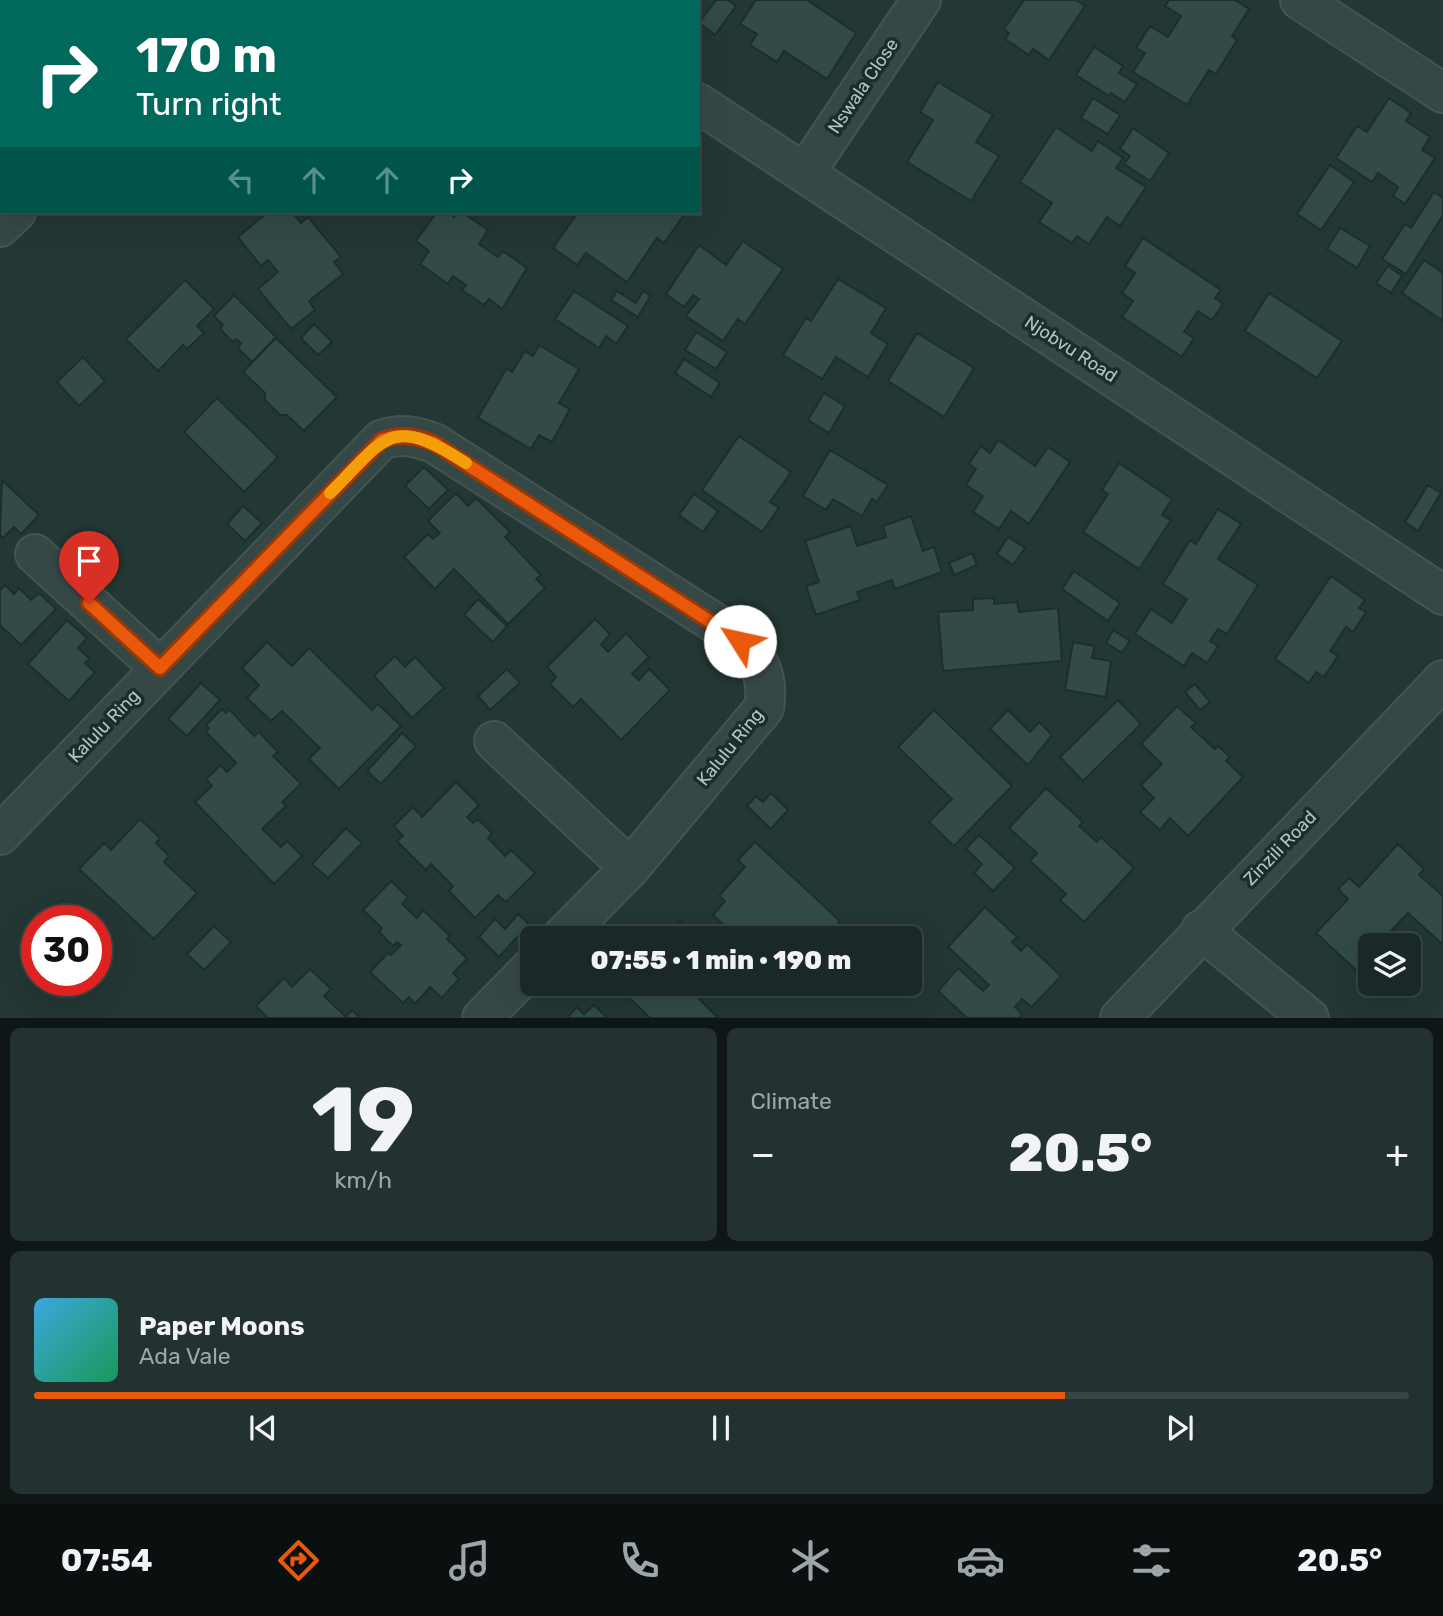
<!DOCTYPE html>
<meta charset="utf-8">
<style>
:root{--surface:#1a2928;--page:#233130;--text:#f1f3f6;--muted:#9fa6a8;--line:#384545;--accent:#ea580c}
body{margin:0;font-family:Rubik,sans-serif;background:var(--page);color:var(--text);height:100vh;display:flex;flex-direction:column;font-size:26px;white-space:nowrap}
*{box-sizing:border-box;margin:0}
p{font-size:23px;color:var(--muted)}
.icon{flex:none;width:38px;height:38px;fill:none;stroke:currentColor;stroke-width:2;stroke-linecap:round;stroke-linejoin:round}
.map{position:relative;height:1018px;overflow:hidden}
.sheet{display:flex;flex-direction:column;gap:10px;padding:10px;background:#0e1716;flex:1}
.sheet>*{flex:none}
.top-card{position:absolute;left:0px;top:0px;width:700px;height:214px;box-shadow:0 7px 28px #0002,0 0 0 2px var(--line);background:#00695c;color:#fff;overflow:hidden}
.controls{position:absolute;left:1358px;top:933px;display:grid;gap:14px}
.controls a{display:grid;place-items:center;width:63px;height:63px;border-radius:10px;background:var(--surface);box-shadow:0 7px 28px #0002,0 0 0 2px var(--line);font-size:35px}
.speed{position:absolute;left:21px;top:905px;display:flex;gap:14px;font-size:35px;font-weight:700;text-align:center}
.speed>*{display:grid;place-content:center;width:91px;height:91px;border-radius:50%;background:var(--surface);box-shadow:0 7px 28px #0002,0 0 0 2px var(--line);line-height:1}
.speed .limit{border:10px solid #d22;background:#fff;color:#111}
.pin{position:absolute;display:grid;place-items:center;width:60px;height:60px;color:#fff;margin:-72px -30px;border-radius:50% 50% 50% 0;rotate:-45deg;box-shadow:0 0 7px #0007}
.pin .icon{rotate:45deg}
.me{position:absolute;width:77px;margin:-38px;rotate:305deg;stroke-linejoin:round;filter:drop-shadow(0 0 5px #0008)}
.turn{display:flex;align-items:center;gap:24px;height:147px;padding:0 21px;font-size:32px}
.turn .icon{width:91px;height:91px;stroke-width:2.5}
.turn b{display:block;font-size:49px;line-height:60px}
.lanes{display:flex;align-items:center;height:66px;padding:0 21px;background:#0003;justify-content:center;gap:35px;direction:ltr}
.lanes .off{opacity:.35}
.big{font-size:52px;font-weight:800;line-height:1.1}
.sheet .tile{flex:1;display:flex;flex-direction:column;justify-content:center;gap:10px;min-width:0;padding:0 24px;border-radius:10px;background:var(--page)}
.sheet .dial{align-items:center;gap:0}
.dial b{font-size:91px;line-height:1}
.song{display:flex;align-items:center;gap:21px}
.cover{width:84px;height:84px;border-radius:10px;background:linear-gradient(135deg,hsl(200 70% 55%),hsl(150 70% 35%))}
.played{height:7px;border-radius:4px;background:linear-gradient(90deg,var(--accent) 75%,var(--line) 75%)}
.keys{display:flex;justify-content:space-around;direction:ltr}
.heat{display:flex;justify-content:space-between;align-items:center;font-size:38px;direction:ltr}
.sheet .tiles{flex:1;display:grid;gap:10px;grid-template-columns:1fr 1fr}
.tile:last-child{grid-column:span 2}
.trip{position:absolute;left:520px;top:926px;width:402px;height:70px;border-radius:10px;background:var(--surface);box-shadow:0 7px 28px #0002,0 0 0 2px var(--line);font-weight:800;line-height:70px;text-align:center}
.menu{display:flex;height:112px;justify-content:space-around;align-items:center;background:#0a1010;color:var(--muted)}
.menu .icon{width:49px;height:49px}
.menu .active{color:var(--accent)}
.menu b{font-size:32px;color:var(--text)}
.map>svg:first-child{display:block}
.building{fill:#324b48;stroke:#1e2e2d;stroke-width:2}
.lines{fill:none;stroke-linecap:round;stroke-linejoin:round}
.minor-casing{stroke:#435453;stroke-width:42}
.minor{stroke:#364846;stroke-width:38}
.route-casing{stroke:#983908;stroke-width:18}
.route{stroke:#ea580c;stroke-width:12}
.slow{stroke:#f59e0b;stroke-width:12}
.labels{text-anchor:middle;stroke-width:7;stroke-linejoin:round;paint-order:stroke}
.street-label{font-size:18px;fill:#b1c4c3;stroke:#1c2c2b}
</style>
<div class="map">
<svg width="1443" height="1018" viewBox="0 0 1443 1018">
<rect width="100%" height="100%" fill="#233735"/>
<path class="building" d="M716,0H728L736,6L715,35L699,23Z
M756,0H807L856,33L827,79L784,51L777,62L750,45L757,34L740,24Z
M1024,0H1076L1085,6L1049,60L1033,49L1029,55L1005,39L1009,33L1004,29Z
M1169,0H1235L1249,9L1232,36L1237,40L1216,74L1209,70L1187,105L1133,72L1145,53L1136,48L1150,26L1168,37L1181,16L1165,6Z
M1094,47L1123,66L1119,73L1137,84L1125,102L1111,93L1109,96L1076,75Z
M938,82L993,115L976,142L999,156L971,201L907,162L933,120L920,112Z
M1093,98L1120,115L1108,134L1081,118Z
M1389,98L1411,113L1406,121L1430,137L1422,150L1435,158L1405,204L1393,196L1398,187L1378,173L1372,182L1336,158L1357,126L1367,132Z
M1056,127L1092,151L1098,141L1123,158L1116,168L1146,187L1120,226L1107,217L1089,244L1077,236L1072,243L1039,222L1052,203L1020,182Z
M1133,128L1169,153L1150,181L1124,164L1130,156L1120,149Z
M1330,165L1354,182L1321,230L1297,214Z
M1434,192L1443,198V215L1406,274L1382,259L1405,224L1411,228Z
M268,212H292L301,223L308,217L341,257L334,262L343,274L309,301L315,310L291,329L258,289L278,272L268,260L261,266L238,237Z
M437,212H447L454,217L457,212H462L488,230L479,244L498,257L503,251L527,268L502,309L489,299L484,305L462,290L466,285L453,276L448,284L420,264L429,251L416,241Z
M578,212L608,214L610,212H686L664,243L657,238L627,282L586,253L577,265L553,248Z
M1340,228L1370,246L1357,268L1327,249Z
M1143,238L1221,290L1215,298L1223,304L1212,320L1198,311L1184,332L1194,338L1182,357L1122,317L1133,301L1122,293L1135,273L1125,266Z
M743,241L783,269L745,324L738,319L723,341L686,316L699,299L693,295L684,307L666,294L699,245L726,265Z
M1424,260L1443,273V321L1402,293Z
M1388,266L1402,276L1391,293L1376,283Z
M838,279L886,308L871,333L888,344L868,377L836,357L822,379L783,355L806,318L811,321Z
M185,280L214,309L197,326L204,333L187,349L183,345L158,371L126,339Z
M574,291L628,326L616,344L606,336L599,348L555,319Z
M617,291L636,303L643,291L651,295L638,317L611,300Z
M1269,293L1342,341L1317,378L1245,331Z
M234,295L276,337L252,362L238,348L241,343L236,339L233,342L220,329L223,325L214,316Z
M314,324L332,342L318,355L301,338Z
M696,332L727,352L716,369L685,350Z
M917,333L974,368L944,417L888,381Z
M276,338L337,397L304,431L287,415H280L265,400V393L243,372Z
M539,345L579,369L559,403L570,409L552,442L539,435L531,449L478,418L506,369L512,372L525,351L533,356Z
M83,357L105,381L79,406L57,382Z
M684,359L720,383L711,397L675,373Z
M824,393L845,406L829,433L808,420Z
M217,398L278,457L244,492L184,432Z
M739,436L791,472L770,502L779,508L762,532L702,490Z
M998,440L1035,466L1048,447L1070,462L1029,524L1011,511L999,529L973,512L983,496L966,485L976,469L969,464L981,446L990,453Z
M830,450L888,485L877,502L872,499L862,516L833,499L826,510L803,496Z
M1119,463L1172,499L1162,515L1171,520L1139,569L1083,532L1108,494L1102,490Z
M424,467L448,490L429,509L405,486Z
M2,480L39,515L21,534L14,527L3,538L0,535Z
M1428,485L1441,493L1418,531L1405,522Z
M456,493L468,506L476,498L510,532L505,537L541,575L536,579L545,588L508,624L454,569L435,589L404,557L428,534L433,539L440,533L428,521Z
M694,494L718,511L703,532L679,515Z
M243,506L262,523L245,541L227,524Z
M1218,509L1241,524L1218,559L1258,585L1227,634L1218,629L1210,641L1218,646L1207,663L1192,653L1184,666L1135,634L1151,609L1172,623L1187,599L1163,584L1190,540L1196,544Z
M911,516L923,551L934,547L942,572L895,589L892,580L857,592L860,600L816,615L806,586L819,582L805,541L851,526L857,546L886,537L883,526Z
M1008,537L1025,548L1013,565L997,554Z
M972,553L977,565L954,575L949,563Z
M1074,571L1120,603L1108,621L1062,589Z
M1331,576L1365,600L1359,608L1366,612L1353,632L1346,627L1330,651L1338,656L1324,677L1316,672L1309,683L1275,659Z
M5,585L14,594L19,588L31,600L39,593L56,609L21,645L0,625V590Z
M994,598V604L1017,602L1019,612L1058,608L1062,661L943,671L938,612L973,610V599Z
M478,599L507,626L493,642L464,615Z
M595,619L610,634L601,645L608,652L626,633L649,657L632,674L639,680L649,669L670,690L621,740L581,699L573,707L550,684L556,677L547,667Z
M67,620L87,638L78,648L90,659L85,663L95,672L69,701L28,664Z
M1113,630L1130,641L1122,653L1106,643Z
M267,642L292,666L309,648L372,710L378,704L401,726L339,789L309,759L320,748L282,711L271,721L247,698L259,685L242,668Z
M1073,642L1095,646L1092,658L1111,661L1106,697L1065,690Z
M395,656L405,667L415,657L444,688L412,718L374,676Z
M507,669L520,683L490,710L478,696Z
M201,683L220,700L187,736L168,719Z
M1195,684L1210,702L1200,710L1185,692Z
M1118,700L1141,724L1083,781L1060,757Z
M1177,706L1196,723L1191,727L1215,749L1218,746L1230,757L1226,761L1243,777L1188,836L1170,818L1160,830L1140,812L1154,798L1141,785L1162,764L1141,744Z
M222,709L226,713L229,709L254,736L259,732L278,752L273,756L301,784L282,802L286,806L262,829L281,847L287,841L302,856L274,884L195,802L212,786L206,779L221,765L227,772L236,763L206,732L209,728L206,725Z
M934,710L1012,786L954,846L929,822L952,799L898,747Z
M1008,710L1030,732L1039,722L1052,735L1028,765L990,729Z
M402,733L416,746L381,784L367,771Z
M456,782L479,805L467,817L473,823L478,819L492,833L488,838L505,856L511,850L535,873L506,902L498,895L475,918L449,891L453,886L431,864L426,870L397,841L403,836L394,826L413,807L422,817Z
M1046,788L1083,822L1079,826L1097,842L1101,837L1134,868L1084,922L1060,900L1066,894L1030,861L1037,853L1009,828Z
M771,793L788,810L771,829L747,806L756,796L763,802Z
M140,819L160,838L156,843L169,856L164,862L197,893L154,939L79,869L104,843L111,850Z
M346,828L362,843L328,878L312,864Z
M979,835L1015,868L993,891L974,873L982,864L966,849Z
M755,842L840,921L824,938H807L794,927L784,938H737L713,915L725,901L719,896L745,867L738,860Z
M1398,844L1424,869L1419,875L1443,896V941L1441,943L1408,913L1378,945H1370V954L1356,970L1316,933L1348,899L1338,889L1349,878L1359,887Z
M391,881L408,897L402,904L417,918L423,910L450,936L447,939L467,959L453,973L459,979L442,998L430,987L415,1004L409,997L403,1003L370,972L388,953L391,955L401,945L397,942L393,946L379,932L382,928L363,910Z
M985,907L1017,937L1012,942L1021,951L1027,944L1061,976L1032,1007L1022,999L1015,1007L1022,1014L1019,1018H967L938,991L958,968L983,991L989,985L948,947Z
M518,914L529,924L499,957L479,937L495,919L505,929Z
M680,921L698,938H664Z
M852,925L865,938H840Z
M214,926L231,942L204,970L187,954Z
M310,969L331,989L324,996L346,1017L352,1010L360,1018H268L256,1006L284,978L292,987Z
M622,984H698L691,991L718,1018H650L618,987Z
M594,1005L607,1018H567L577,1007L584,1014Z"/>
<g class="lines">
<g class="minor-casing">
<path id="minor" d="M542,0L544,2
M1300,0L1443,93
M236,2L238,0
M698,103L1443,595
M805,173L921,0
M0,227L16,212
M35,554L160,668
M494,741L630,868
M0,835L381,440C402,433 414,436 434,443L729,632C756,655 770,671 764,708L630,868L561,938
M1201,930L1309,1018
M482,1018L532,967
M1120,1018L1443,680"/>
</g>
<use href="#minor" class="minor"/>
</g>
<g class="lines">
<g class="route-casing">
<path id="route" d="M89,603L160,668L382,440C402,433 414,436 434,443L740,641"/>
</g>
<use href="#route" class="route"/>
<path class="slow" d="M330,493C386,437 390,414 466,463"/>
</g>
<g class="labels">
<g class="street-label">
<text transform="translate(863 86) rotate(-56)" y="6">Nswala Close</text>
<text transform="translate(1071 349) rotate(33)" y="6">Njobvu Road</text>
<text transform="translate(104 726) rotate(-46)" y="6">Kalulu Ring</text>
<text transform="translate(730 747) rotate(-51)" y="6">Kalulu Ring</text>
<text transform="translate(1280 848) rotate(-46)" y="6">Zinzili Road</text>
</g>
</g>
</svg>
<div class="controls">
<a><svg class="icon" aria-label="layers" viewBox="0 0 24 24"><path d="M12 4l9 5-9 5-9-5zM3 14l9 5 9-5"/></svg></a>
</div>
<div class="speed"><div class="limit">30</div></div>
<div class="pin" style="left:89px;top:603px;background:#d93025"><svg class="icon" aria-label="arrive" viewBox="0 0 24 24"><path d="M6 21V4h12l-3 4 3 4H6"/></svg></div>
<svg class="me" style="left:740px;top:641px" viewBox="-20 -20 40 40"><circle r="19" fill="#fff"/><path d="M0-13L10 11 0 6-10 11z" fill="#ea580c"/></svg>
<div class="trip">07:55 · 1 min · 190 m</div>
<div class="top-card">
<div class="turn"><svg class="icon" aria-label="right" viewBox="0 0 24 24"><path d="M7 20v-9h11M14 6l5 5-5 5"/></svg><div><b>170 m</b>Turn right</div></div>
<div class="lanes"><svg class="icon off" aria-label="left" viewBox="0 0 24 24"><path d="M17 20v-9H6M10 6l-5 5 5 5"/></svg><svg class="icon off" aria-label="ahead" viewBox="0 0 24 24"><path d="M12 20V5M6 11l6-6 6 6"/></svg><svg class="icon off" aria-label="ahead" viewBox="0 0 24 24"><path d="M12 20V5M6 11l6-6 6 6"/></svg><svg class="icon" aria-label="right" viewBox="0 0 24 24"><path d="M7 20v-9h11M14 6l5 5-5 5"/></svg></div>
</div>
</div>
<section class="sheet">
<div class="tiles">
<div class="tile dial"><b>19</b><p>km/h</p></div>
<div class="tile"><p>Climate</p>
<div class="heat"><a>−</a><b class="big">20.5°</b><a>+</a></div>
</div>
<div class="tile">
<div class="song"><i class="cover"></i><div><b>Paper Moons</b><p>Ada Vale</p></div></div>
<div class="played"></div>
<div class="keys"><svg class="icon" aria-label="previous" viewBox="0 0 24 24"><path d="M18 5L8 12l10 7zM5 5v14"/></svg><svg class="icon" aria-label="pause" viewBox="0 0 24 24"><path d="M8 5v14M16 5v14"/></svg><svg class="icon" aria-label="next" viewBox="0 0 24 24"><path d="M6 5l10 7-10 7zM19 5v14"/></svg></div>
</div>
</div>
</section>
<nav class="menu">
<b>07:54</b>
<svg class="icon active" aria-label="directions" viewBox="0 0 24 24"><path d="M12 3l9 9-9 9-9-9zM9 14v-3h6M13 9l2 2-2 2"/></svg>
<svg class="icon" aria-label="music" viewBox="0 0 24 24"><path d="M9 18V5l10-2v13"/><circle cx="6" cy="18" r="3"/><circle cx="16" cy="16" r="3"/></svg>
<svg class="icon" aria-label="phone" viewBox="0 0 24 24"><path d="M5 4h4l2 5-3 2q2 4 5 5l2-3 5 2v4C11 20 4 13 5 4z"/></svg>
<svg class="icon" aria-label="climate" viewBox="0 0 24 24"><path d="M12 3v18M4 7l16 10M4 17L20 7"/></svg>
<svg class="icon" aria-label="car" viewBox="0 0 24 24"><path d="M5 17H2v-5l4-1 3-4h7l3 4 3 1v5h-3M9 17h6M6 11h13"/><circle cx="7" cy="17" r="2"/><circle cx="17" cy="17" r="2"/></svg>
<svg class="icon" aria-label="filters" viewBox="0 0 24 24"><path d="M4 7h16M4 17h16"/><circle cx="9" cy="7" r="2"/><circle cx="15" cy="17" r="2"/></svg>
<b>20.5°</b>
</nav>
